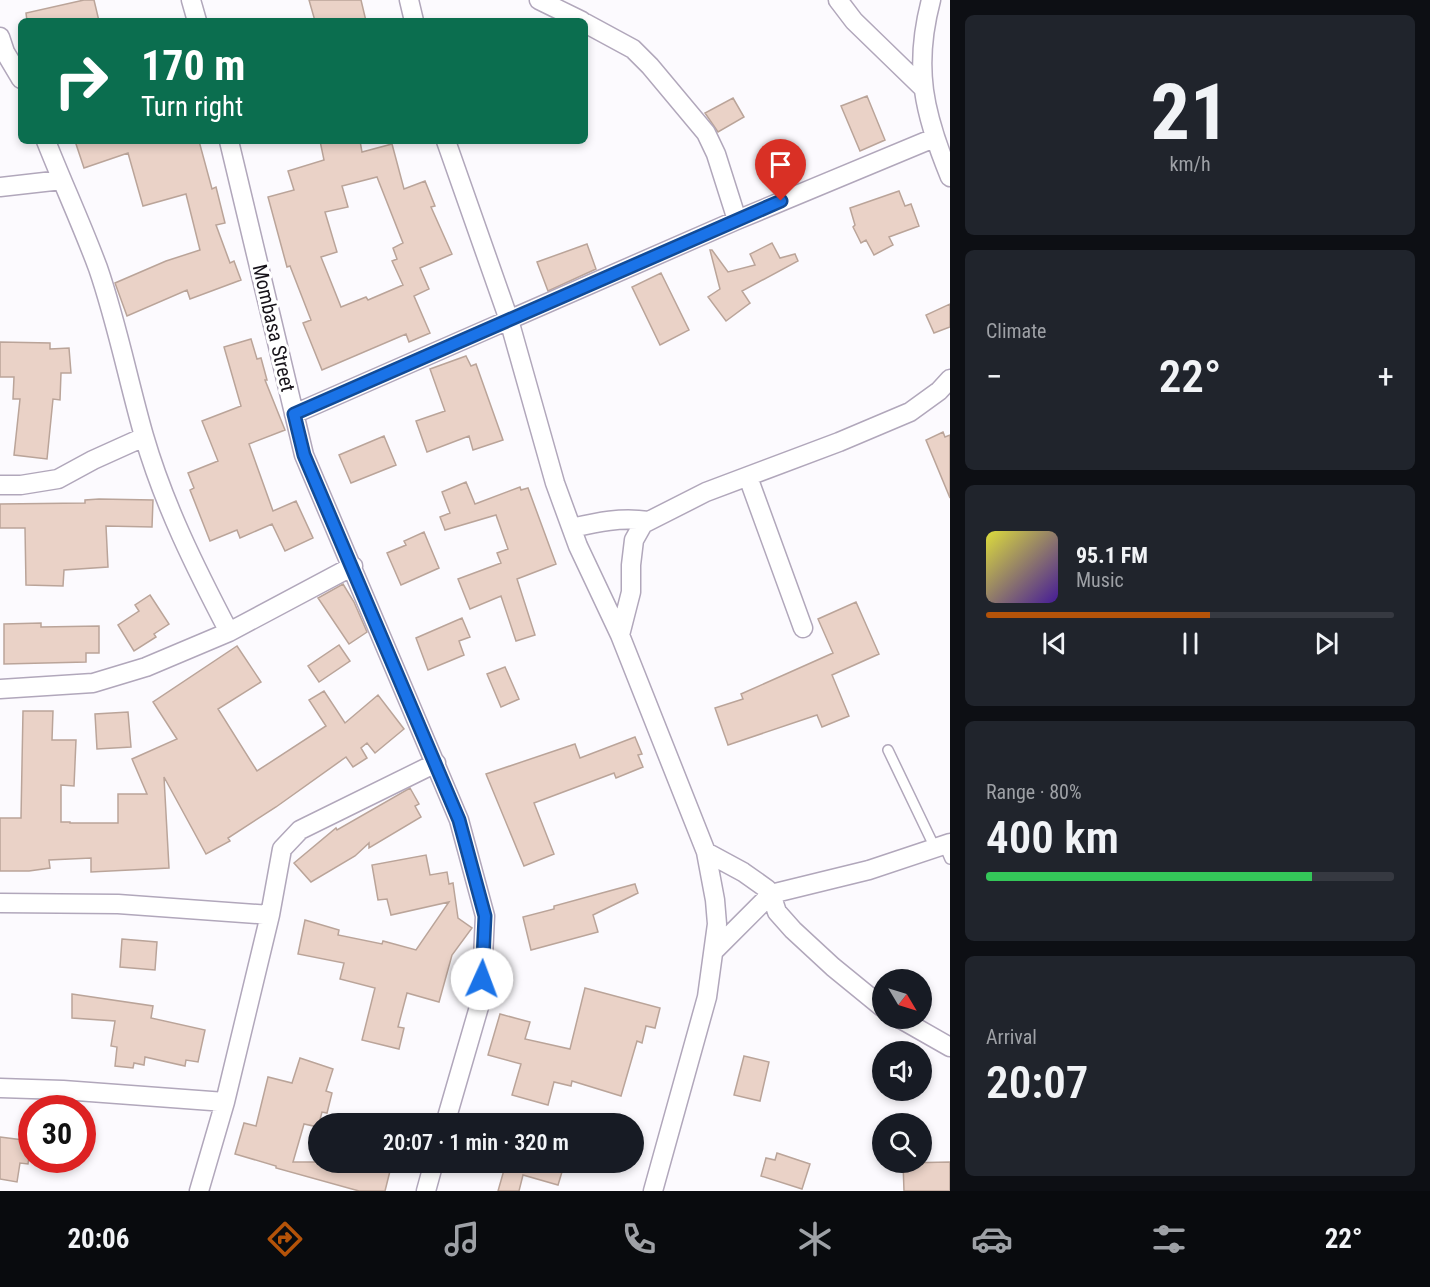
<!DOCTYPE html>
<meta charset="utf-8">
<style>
:root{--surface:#171b24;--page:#20242c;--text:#f1f3f6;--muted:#9ea1a6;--line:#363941;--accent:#b45309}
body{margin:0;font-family:"Roboto Condensed",sans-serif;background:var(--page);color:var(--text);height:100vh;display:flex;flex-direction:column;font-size:22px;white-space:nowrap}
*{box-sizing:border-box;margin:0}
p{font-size:20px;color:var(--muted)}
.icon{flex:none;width:33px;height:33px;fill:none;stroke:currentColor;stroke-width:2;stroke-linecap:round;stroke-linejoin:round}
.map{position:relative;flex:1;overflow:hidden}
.sheet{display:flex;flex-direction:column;gap:15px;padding:15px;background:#0d0f14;width:480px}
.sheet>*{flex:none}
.guide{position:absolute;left:18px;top:18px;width:570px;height:126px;border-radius:9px;box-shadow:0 3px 9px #0003;background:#0b6e4f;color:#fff;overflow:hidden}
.needle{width:39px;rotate:128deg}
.tools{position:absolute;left:872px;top:969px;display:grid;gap:12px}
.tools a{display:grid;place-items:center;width:60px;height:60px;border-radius:50%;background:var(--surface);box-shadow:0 3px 9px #0003;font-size:30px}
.speed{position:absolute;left:18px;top:1095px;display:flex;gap:12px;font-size:30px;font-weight:700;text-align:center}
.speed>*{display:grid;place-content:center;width:78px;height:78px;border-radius:50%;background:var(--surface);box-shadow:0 3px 9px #0003;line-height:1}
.speed .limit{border:9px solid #d22;background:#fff;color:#111}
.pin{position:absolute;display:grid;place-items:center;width:51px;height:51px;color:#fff;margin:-62px -26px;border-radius:50% 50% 50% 0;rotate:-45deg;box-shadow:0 0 6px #0007}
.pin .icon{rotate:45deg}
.me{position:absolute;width:66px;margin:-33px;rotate:2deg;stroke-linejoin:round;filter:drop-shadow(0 0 4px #0008)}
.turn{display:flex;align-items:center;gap:21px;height:126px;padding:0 24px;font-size:27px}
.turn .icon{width:78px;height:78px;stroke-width:2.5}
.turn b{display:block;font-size:42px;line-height:51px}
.big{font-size:45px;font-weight:600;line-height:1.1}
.sheet .tile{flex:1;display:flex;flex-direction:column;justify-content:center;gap:9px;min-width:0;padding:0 21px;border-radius:9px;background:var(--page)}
.sheet .dial{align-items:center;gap:0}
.dial b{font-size:78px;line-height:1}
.song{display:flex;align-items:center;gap:18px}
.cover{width:72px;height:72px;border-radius:9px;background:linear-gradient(135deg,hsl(60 70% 55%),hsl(260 70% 35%))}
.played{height:6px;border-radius:3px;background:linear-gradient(90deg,var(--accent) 55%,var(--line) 55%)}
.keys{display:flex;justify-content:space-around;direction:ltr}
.heat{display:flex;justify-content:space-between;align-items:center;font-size:33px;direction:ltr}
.charge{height:9px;border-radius:4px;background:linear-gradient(90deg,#34c759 80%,var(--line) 0)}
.trip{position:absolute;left:308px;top:1113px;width:336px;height:60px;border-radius:30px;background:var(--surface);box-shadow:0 3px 9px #0003;font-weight:600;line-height:60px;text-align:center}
.dock{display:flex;height:96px;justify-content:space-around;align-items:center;background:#090b0e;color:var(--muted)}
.dock .icon{width:42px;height:42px}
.dock .selected{color:var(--accent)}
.dock b{font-size:27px;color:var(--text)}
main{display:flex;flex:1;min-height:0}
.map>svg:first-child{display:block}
.building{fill:#ead2c7;stroke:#baa499;stroke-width:1.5;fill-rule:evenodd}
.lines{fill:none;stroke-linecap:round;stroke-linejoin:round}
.lane-casing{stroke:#b1a7bb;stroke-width:12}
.street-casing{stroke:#b1a7bb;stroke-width:21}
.lane{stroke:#fff;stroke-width:9}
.street{stroke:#fff;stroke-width:18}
.route-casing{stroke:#114b97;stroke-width:15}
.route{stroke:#1a73e8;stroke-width:10}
.labels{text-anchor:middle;stroke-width:6;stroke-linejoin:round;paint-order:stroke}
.street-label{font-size:20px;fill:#17131a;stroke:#fff}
</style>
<main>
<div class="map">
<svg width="950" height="1191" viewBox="0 0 950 1191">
<rect width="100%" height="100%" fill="#fcfafe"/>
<path class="building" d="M84,0H94L99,21H27L26,13Z
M309,0H361L366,21H315Z
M867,96L885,140L860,151L841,106Z
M733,98L744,117L718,132L705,113Z
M75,141H199L212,189L216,187L225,223L216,225L230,263L234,261L241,280L190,299L187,290L127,316L115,283L166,261L200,250L186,194L143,206L128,153L84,168Z
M320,141H360L362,152L392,144L404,189L425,181L435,206L431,207L452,254L420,268L429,289L414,296L430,333L409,342L406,334L322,370L303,323L311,320L290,266L287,267L268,197L294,190L288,171L324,160ZM377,177L403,243L393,248L397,259L392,261L403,285L368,300L366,297L341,307L321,257L337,252L325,212L348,207L342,186Z
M899,191L905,206L911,204L919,226L889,237L893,245L874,255L866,240L861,243L853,227L855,225L850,208Z
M772,243L780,258L795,254L798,261L742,291L750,303L726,321L708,297L720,289L710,250H712L728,272L755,265L750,254Z
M587,244L596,269L548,291L537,262Z
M661,273L689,330L660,345L632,287Z
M950,304V327L934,333L926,315Z
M251,339L257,359L261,358L267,380H265L285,430L249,444L273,511L296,501L313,538L285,551L272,524L240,538L237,530L210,541L190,490L194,488L188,473L218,461L202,421L241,406L224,347Z
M0,342L50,343V349L69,348L71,373H61L60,400L53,399L47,459L14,455L20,399H13L14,377H0Z
M466,356L471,366L476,364L503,440L473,450L469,436L427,452L416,421L445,411L430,369Z
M943,432L945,437L950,435V498L926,440Z
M384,436L396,465L351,483L339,455Z
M466,482L475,504L520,487L521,490L528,488L556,564L517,579L535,635L516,641L501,596L470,609L458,579L501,563L497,553L508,549L496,515L445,530L440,517L450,513L442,492Z
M99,499L153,500L152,527L106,526L108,567L64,570L63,586L26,585L25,528H0V504L85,503V500Z
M424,532L439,568L401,585L387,553L406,545L404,541Z
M343,584L354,602L367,632L349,644L318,598Z
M150,595L169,624L154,634L156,637L134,651L118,625L139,611L135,605Z
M856,602L879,654L832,675L849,716L822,727L817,715L728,745L715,708L743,699L741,694L833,653L818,619Z
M462,618L470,637L459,641L464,655L428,670L416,638Z
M41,623V627L99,626V653H86V662L4,664V624Z
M339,645L350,661L319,682L308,666Z
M237,646L261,682L218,709L257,771L326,726L309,700L324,691L345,723L378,695L404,729L375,753L367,743L361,748L367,758L353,767L346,757L276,807L228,838L230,841L206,854L164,777L169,868L91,872V858L49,860L50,868L29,871H0V818H21L23,711H53L52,740H76L74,786L61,785V822H70V823H118V794H147L132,759L177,739L153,702Z
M505,667L519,699L501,707L487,674Z
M128,712L131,747L97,749L95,714Z
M635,737L642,754L638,755L643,767L616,778L614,773L534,803L554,854L524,866L486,774L575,744L580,758Z
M410,788L419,804L415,806L421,817L369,848V843L355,856L311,882L294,863L336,828L337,830Z
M426,855L430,875L447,872L449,884L453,883L458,918L472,928L452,955L439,1002L407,993L398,1027L404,1028L399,1049L362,1040L375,988L340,979L344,963L298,954L305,920L339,930L338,935L382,944L383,941L416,950L449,902L391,915L387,899L378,900L372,865Z
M635,884L638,893L593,915L598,932L531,950L523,917L554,909V906Z
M122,939L157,942L155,970L120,967Z
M585,988L660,1008L655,1028L646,1026L642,1043L637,1041L621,1096L572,1081L571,1086L554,1082L548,1105L512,1095L521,1064L488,1055L500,1014L530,1022L525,1039L570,1049Z
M72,994L153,1006L151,1018L205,1030L198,1062L186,1060L185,1066L145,1057L144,1065L134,1063L133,1068L115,1066L117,1047L111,1046L115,1021L72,1018Z
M744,1056L769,1062L760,1101L734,1095Z
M300,1058L333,1069L326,1091L332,1093L327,1113L322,1112L318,1127L304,1124L293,1162H376L391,1167L385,1191H359L276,1168V1166L235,1154L244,1123L256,1126L268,1077L292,1083Z
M0,1137L31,1141L28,1164L20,1163L17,1182L0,1179Z
M777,1153L810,1164L802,1189L761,1176L766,1158L775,1160Z
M499,1162H565L558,1185L523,1175L519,1191H498L504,1170L498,1168Z
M950,1162V1191H904L903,1163Z"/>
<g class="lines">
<g class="lane-casing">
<path id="lane" d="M888,750L935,848
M944,845L950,859"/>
</g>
<g class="street-casing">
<path id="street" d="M191,0L197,21
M409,0L414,21
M539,0L582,21
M838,0L854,21L922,87
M931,0C913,68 924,114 950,177
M585,23L633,49L650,66L706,133L716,154L737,220
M0,37L5,52L21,79
M46,141C63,184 82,225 98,268C117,323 128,380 144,436C164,505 196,569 229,632
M229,141L304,455L459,820L485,916L481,1000L445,1124
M446,141L509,320L555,483L578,546L620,635L706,852L715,900L717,924L707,997L653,1191
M0,187L62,180
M294,414L737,220L934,138
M748,477L803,628
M0,485H21L58,479L93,460L144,437
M572,528C598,522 621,517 648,521
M620,635L631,592V565L634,540L643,524L706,492L839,442L910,412L939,391L950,379
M0,689L93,683L146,667L229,632L353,566
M706,852L743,872L767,889L771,894L777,912L793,930L833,967L882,1007
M0,903L118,904L270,915
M715,950L771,894L869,870L950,843
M899,1018L950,1047
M0,1088L63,1090L225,1102
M199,1191L225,1102L270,915L282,849L300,830L436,763
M426,1191L434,1162"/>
</g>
<use href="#lane" class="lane"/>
<use href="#street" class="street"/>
</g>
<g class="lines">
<g class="route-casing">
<path id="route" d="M482,979L485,916L459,820L304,455L294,414L781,201"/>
</g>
<use href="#route" class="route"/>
</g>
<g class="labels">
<g class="street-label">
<text transform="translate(274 328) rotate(77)" y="7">Mombasa Street</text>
</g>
</g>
</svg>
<div class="tools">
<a><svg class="needle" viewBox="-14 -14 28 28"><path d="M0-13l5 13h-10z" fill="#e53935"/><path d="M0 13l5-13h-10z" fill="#9ea1a6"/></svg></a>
<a><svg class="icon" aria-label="sound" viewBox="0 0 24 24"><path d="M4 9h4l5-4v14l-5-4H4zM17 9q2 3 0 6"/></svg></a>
<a><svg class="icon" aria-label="search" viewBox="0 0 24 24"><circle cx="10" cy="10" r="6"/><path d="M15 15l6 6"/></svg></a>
</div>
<div class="speed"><div class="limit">30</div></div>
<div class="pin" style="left:781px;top:201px;background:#d93025"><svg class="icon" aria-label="arrive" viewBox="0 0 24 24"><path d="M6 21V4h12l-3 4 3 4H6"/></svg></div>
<svg class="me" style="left:482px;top:979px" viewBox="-20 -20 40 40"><circle r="19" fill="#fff"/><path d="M0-13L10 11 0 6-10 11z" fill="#1a73e8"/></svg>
<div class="trip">20:07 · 1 min · 320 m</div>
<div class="guide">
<div class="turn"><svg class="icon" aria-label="right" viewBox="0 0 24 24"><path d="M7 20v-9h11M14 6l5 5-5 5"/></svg><div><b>170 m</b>Turn right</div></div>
</div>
</div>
<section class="sheet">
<div class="tile dial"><b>21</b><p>km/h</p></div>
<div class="tile"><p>Climate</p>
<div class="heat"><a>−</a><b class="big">22°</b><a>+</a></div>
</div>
<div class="tile">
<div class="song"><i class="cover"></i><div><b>95.1 FM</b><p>Music</p></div></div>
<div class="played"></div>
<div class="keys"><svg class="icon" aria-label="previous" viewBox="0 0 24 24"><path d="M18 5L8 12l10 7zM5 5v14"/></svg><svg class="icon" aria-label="pause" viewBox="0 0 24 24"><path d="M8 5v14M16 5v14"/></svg><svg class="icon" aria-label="next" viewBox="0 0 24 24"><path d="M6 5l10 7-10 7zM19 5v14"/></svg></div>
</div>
<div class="tile"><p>Range · 80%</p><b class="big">400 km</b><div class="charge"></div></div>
<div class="tile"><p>Arrival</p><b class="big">20:07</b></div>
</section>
</main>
<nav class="dock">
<b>20:06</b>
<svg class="icon selected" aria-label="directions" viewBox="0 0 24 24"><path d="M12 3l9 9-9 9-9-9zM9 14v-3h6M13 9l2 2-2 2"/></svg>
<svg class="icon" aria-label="music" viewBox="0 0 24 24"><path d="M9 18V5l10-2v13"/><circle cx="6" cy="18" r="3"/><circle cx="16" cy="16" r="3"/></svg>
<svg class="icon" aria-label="phone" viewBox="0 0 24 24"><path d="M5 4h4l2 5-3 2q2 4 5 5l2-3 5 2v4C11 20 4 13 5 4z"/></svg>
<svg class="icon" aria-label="climate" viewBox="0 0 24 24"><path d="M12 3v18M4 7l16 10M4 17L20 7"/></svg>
<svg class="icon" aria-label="car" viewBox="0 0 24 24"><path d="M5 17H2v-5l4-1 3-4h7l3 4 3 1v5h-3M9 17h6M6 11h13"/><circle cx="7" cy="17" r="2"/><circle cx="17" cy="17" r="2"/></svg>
<svg class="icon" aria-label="filters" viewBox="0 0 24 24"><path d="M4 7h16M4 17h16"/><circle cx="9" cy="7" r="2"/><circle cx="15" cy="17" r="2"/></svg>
<b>22°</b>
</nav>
